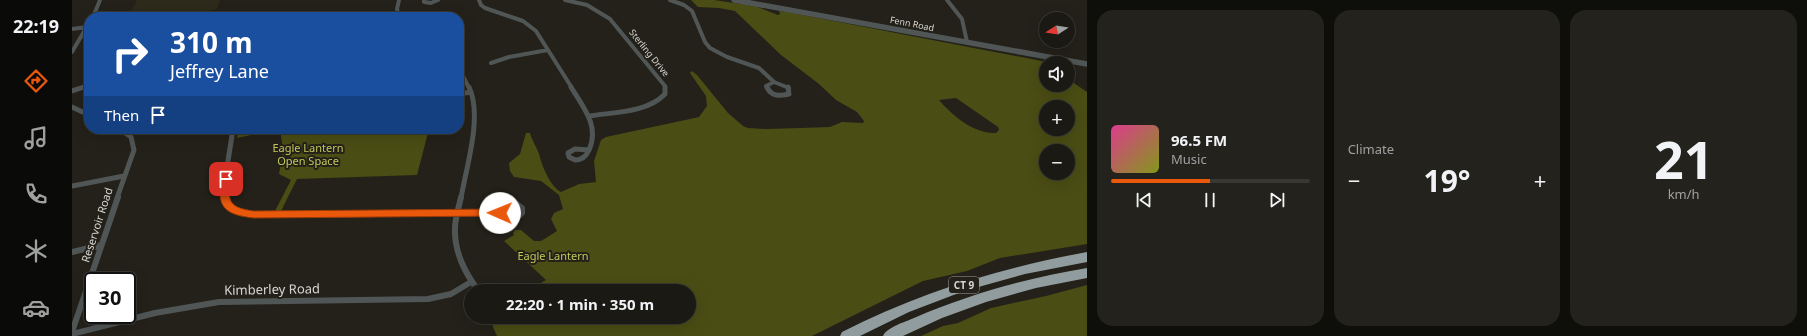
<!DOCTYPE html>
<meta charset="utf-8">
<style>
:root{--surface:#1a1913;--page:#23221c;--text:#f1f3f6;--muted:#9fa0a0;--line:#383833;--accent:#ea580c}
body{margin:0;font-family:"Noto Sans",sans-serif;background:var(--page);color:var(--text);height:100vh;display:flex;flex-direction:column;font-size:15px;white-space:nowrap}
*{box-sizing:border-box;margin:0}
p{font-size:13px;color:var(--muted)}
.icon{flex:none;width:22px;height:22px;fill:none;stroke:currentColor;stroke-width:2;stroke-linecap:round;stroke-linejoin:round}
.map{position:relative;flex:1;overflow:hidden}
.side{display:flex;flex-direction:column;gap:10px;padding:10px;background:#0e0e0a;width:720px}
.side>*{flex:none}
.banner{position:absolute;left:12px;top:12px;width:380px;height:122px;border-radius:16px;box-shadow:0 4px 16px #0002,0 0 0 1px var(--line);background:#1a4fa0;color:#fff;overflow:hidden}
.needle{width:26px;rotate:258deg}
.tools{position:absolute;left:967px;top:12px;display:grid;gap:8px}
.tools a{display:grid;place-items:center;width:36px;height:36px;border-radius:50%;background:var(--surface);box-shadow:0 4px 16px #0002,0 0 0 1px var(--line);font-size:20px}
.speed{position:absolute;left:12px;top:272px;display:flex;gap:8px;font-size:20px;font-weight:700;text-align:center}
.speed>*{display:grid;place-content:center;width:52px;height:52px;border-radius:50%;background:var(--surface);box-shadow:0 4px 16px #0002,0 0 0 1px var(--line);line-height:1}
.speed .limit{border:2px solid #111;border-radius:6px;background:#fff;color:#111}
.pin{position:absolute;display:grid;place-items:center;width:34px;height:34px;color:#fff;margin:-17px;border-radius:8px;box-shadow:0 2px 6px #0006}
.me{position:absolute;width:44px;margin:-22px;rotate:271deg;stroke-linejoin:round;filter:drop-shadow(0 0 3px #0008)}
.turn{display:flex;align-items:center;gap:14px;height:84px;padding:0 20px;font-size:18px}
.turn .icon{width:52px;height:52px;stroke-width:2.5}
.turn b{display:block;font-size:28px;line-height:34px}
.then{display:flex;align-items:center;height:38px;padding:0 20px;background:#0003;gap:8px;font-size:15px}
.big{font-size:30px;font-weight:700;line-height:1.1}
.side .widget{flex:1;display:flex;flex-direction:column;justify-content:center;gap:6px;min-width:0;padding:0 14px;border-radius:16px;background:var(--page)}
.side .dial{align-items:center;gap:0}
.dial b{font-size:52px;line-height:1}
.song{display:flex;align-items:center;gap:12px}
.cover{width:48px;height:48px;border-radius:6px;background:linear-gradient(135deg,hsl(330 70% 55%),hsl(70 70% 35%))}
.played{height:4px;border-radius:2px;background:linear-gradient(90deg,var(--accent) 50%,var(--line) 50%)}
.keys{display:flex;justify-content:space-around;direction:ltr}
.heat{display:flex;justify-content:space-between;align-items:center;font-size:22px;direction:ltr}
.side .tiles{flex:1;display:grid;gap:10px;grid-template-columns:repeat(3,1fr)}
.trip{position:absolute;left:392px;top:284px;width:232px;height:40px;border-radius:20px;background:var(--surface);box-shadow:0 4px 16px #0002,0 0 0 1px var(--line);font-weight:700;line-height:40px;text-align:center}
main{display:flex;flex:1;min-height:0}
.dock{display:flex;flex-direction:column;width:72px;justify-content:space-around;align-items:center;background:#0a0a08;color:var(--muted)}
.dock .icon{width:28px;height:28px}
.dock .current{color:var(--accent)}
.dock b{font-size:18px;color:var(--text)}
.map>svg:first-child{display:block}
.built{fill:#2d291b}
.green{fill:#4a4d14;fill-rule:evenodd}
.lines{fill:none;stroke-linecap:round;stroke-linejoin:round}
.minor-far2{stroke:#505555;stroke-width:4}
.minor-far1{stroke:#505555;stroke-width:5}
.minor{stroke:#505555;stroke-width:6}
.tertiary{stroke:#505555;stroke-width:5.5}
.motorway{fill:#909c9e;fill-rule:evenodd}
.route{fill:#ea580c;stroke:#983908}
.labels{text-anchor:middle;stroke-width:4;stroke-linejoin:round;paint-order:stroke}
.far-street-label{font-size:9px;fill:#d7d6d1;stroke:#232119}
.shield{fill:#232119;stroke:#a1a09a;stroke-width:1}
.shield-label{font-size:10px;font-weight:bold;fill:#d7d6d1}
.park-label{font-size:11px;fill:#c3c859;stroke:#232119}
.street-label{font-size:11px;fill:#d7d6d1;stroke:#232119}
.near-street-label{font-size:13px;fill:#d7d6d1;stroke:#232119}
</style>
<main>
<nav class="dock">
<b>22:19</b>
<svg class="icon current" aria-label="directions" viewBox="0 0 24 24"><path d="M12 3l9 9-9 9-9-9zM9 14v-3h6M13 9l2 2-2 2"/></svg>
<svg class="icon" aria-label="music" viewBox="0 0 24 24"><path d="M9 18V5l10-2v13"/><circle cx="6" cy="18" r="3"/><circle cx="16" cy="16" r="3"/></svg>
<svg class="icon" aria-label="phone" viewBox="0 0 24 24"><path d="M5 4h4l2 5-3 2q2 4 5 5l2-3 5 2v4C11 20 4 13 5 4z"/></svg>
<svg class="icon" aria-label="climate" viewBox="0 0 24 24"><path d="M12 3v18M4 7l16 10M4 17L20 7"/></svg>
<svg class="icon" aria-label="car" viewBox="0 0 24 24"><path d="M5 17H2v-5l4-1 3-4h7l3 4 3 1v5h-3M9 17h6M6 11h13"/><circle cx="7" cy="17" r="2"/><circle cx="17" cy="17" r="2"/></svg>
</nav>
<div class="map">
<svg width="1015" height="336" viewBox="0 0 1015 336">
<rect width="100%" height="100%" fill="#232119"/>
<path class="built" d="M65,0H148L145,9L110,17H56Z"/>
<path class="green" d="M619,0H642L683,6L706,15L708,14L707,11L715,12L980,63H974V85H996V67L999,81L1015,92V244L928,258L895,271L851,281L740,336H425L421,327V320L428,317H617V291H455L474,280L432,241L442,235L441,233L443,230H449L462,241H469L485,231L479,219L482,213L491,209L487,195L469,181L442,177L438,171L437,163L448,154L454,133H458C460,141 465,147 467,154C470,166 478,186 489,192L507,184L524,182L522,161L529,140L534,137L627,117L635,106L634,96L618,73L620,71L625,75L656,113L671,126L676,128L694,129L729,128L758,127L770,122L791,123L792,121L785,112L764,100L747,84L709,55L663,11L647,8L626,7ZM884,98L926,127L927,130L924,133C902,134 881,116 867,100ZM974,107H996V129H974ZM974,151H996V173H974Z
M190,129H357L345,175L225,179L209,211H203L219,180L207,174L211,150L208,129L165,138L166,134Z
M1015,285V336H849L871,326L886,323L919,308L974,296Z"/>
<g class="lines">
<path class="minor-far2" d="M327,0L325,9L327,17
M352,0V2L359,3L366,0
M407,0L409,5L413,8L451,21L464,31L500,88
M493,0L515,5L538,19L593,86V88
M598,0L612,5L620,11L633,42L638,48L655,57L687,68L702,82
M875,0L890,19L895,42
M21,17L28,0
M251,17H312L325,14
M0,29L15,27
M0,52L17,23
M419,63L437,57L476,50
M387,68L397,88
M9,88L17,86
M695,88L694,86L702,82L717,88"/>
<path class="minor-far1" d="M499,87C511,107 528,126 517,150C514,157 510,160 503,160L497,157L496,153L503,149L517,150
M695,87C699,97 708,96 717,94L716,87
M0,91L12,87
M387,94L399,92
M0,107L17,115
M517,116C542,112 575,113 593,94V87
M0,186L52,176
M45,198L62,150L59,137L48,129
M153,198L151,193L161,129
M389,198C394,168 411,116 397,87"/>
<path class="minor" d="M152,197C158,211 169,213 182,215L428,213
M389,197C387,207 383,218 383,228C382,251 393,274 407,291
M437,204H445L450,208V213L443,220H436L429,215V210Z
M0,252L29,245
M0,332L46,197
M0,334L83,313L147,302L356,299L379,294L399,282"/>
<path class="tertiary" d="M662,0L1015,64"/>
<path class="motorway" d="M1015,252V262L953,274L892,291L837,312L788,336H768L770,332C848,292 929,268 1015,252Z
M1015,268V278L964,288L914,302L870,318L831,336H811C815,327 833,322 842,318C898,294 955,278 1015,268Z"/>
</g>
<path class="route" d="M154,176L158,179C155,202 158,208 182,211L428,209L433,213L428,216L182,218C154,215 144,208 149,179Z"/>
<g class="labels">
<g class="far-street-label">
<text transform="translate(840 24) rotate(11)" y="3">Fenn Road</text>
<text transform="translate(577 53) rotate(51)" y="3">Sterling Drive</text>
</g>
<rect class="shield" x="877" y="277" width="30" height="16" rx="3"/>
<g class="shield-label">
<text x="892" y="289">CT 9</text>
</g>
<g class="park-label">
<text x="236" y="152">Eagle Lantern<tspan x="236" dy="13">Open Space</tspan></text>
<text x="481" y="260">Eagle Lantern</text>
</g>
<g class="street-label">
<text transform="translate(25 225) rotate(-72)" y="4">Reservoir Road</text>
</g>
<g class="near-street-label">
<text transform="translate(200 289) rotate(-1)" y="5">Kimberley Road</text>
</g>
</g>
</svg>
<div class="tools">
<a><svg class="needle" viewBox="-14 -14 28 28"><path d="M0-13l5 13h-10z" fill="#e53935"/><path d="M0 13l5-13h-10z" fill="#9fa0a0"/></svg></a>
<a><svg class="icon" aria-label="sound" viewBox="0 0 24 24"><path d="M4 9h4l5-4v14l-5-4H4zM17 9q2 3 0 6"/></svg></a>
<a>+</a>
<a>−</a>
</div>
<div class="speed"><div class="limit">30</div></div>
<div class="pin" style="left:154px;top:179px;background:#d93025"><svg class="icon" aria-label="arrive" viewBox="0 0 24 24"><path d="M6 21V4h12l-3 4 3 4H6"/></svg></div>
<svg class="me" style="left:428px;top:213px" viewBox="-20 -20 40 40"><circle r="19" fill="#fff"/><path d="M0-13L10 11 0 6-10 11z" fill="#ea580c"/></svg>
<div class="trip">22:20 · 1 min · 350 m</div>
<div class="banner">
<div class="turn"><svg class="icon" aria-label="right" viewBox="0 0 24 24"><path d="M7 20v-9h11M14 6l5 5-5 5"/></svg><div><b>310 m</b>Jeffrey Lane</div></div>
<div class="then">Then<svg class="icon" aria-label="arrive" viewBox="0 0 24 24"><path d="M6 21V4h12l-3 4 3 4H6"/></svg></div>
</div>
</div>
<section class="side">
<div class="tiles">
<div class="widget">
<div class="song"><i class="cover"></i><div><b>96.5 FM</b><p>Music</p></div></div>
<div class="played"></div>
<div class="keys"><svg class="icon" aria-label="previous" viewBox="0 0 24 24"><path d="M18 5L8 12l10 7zM5 5v14"/></svg><svg class="icon" aria-label="pause" viewBox="0 0 24 24"><path d="M8 5v14M16 5v14"/></svg><svg class="icon" aria-label="next" viewBox="0 0 24 24"><path d="M6 5l10 7-10 7zM19 5v14"/></svg></div>
</div>
<div class="widget"><p>Climate</p>
<div class="heat"><a>−</a><b class="big">19°</b><a>+</a></div>
</div>
<div class="widget dial"><b>21</b><p>km/h</p></div>
</div>
</section>
</main>
